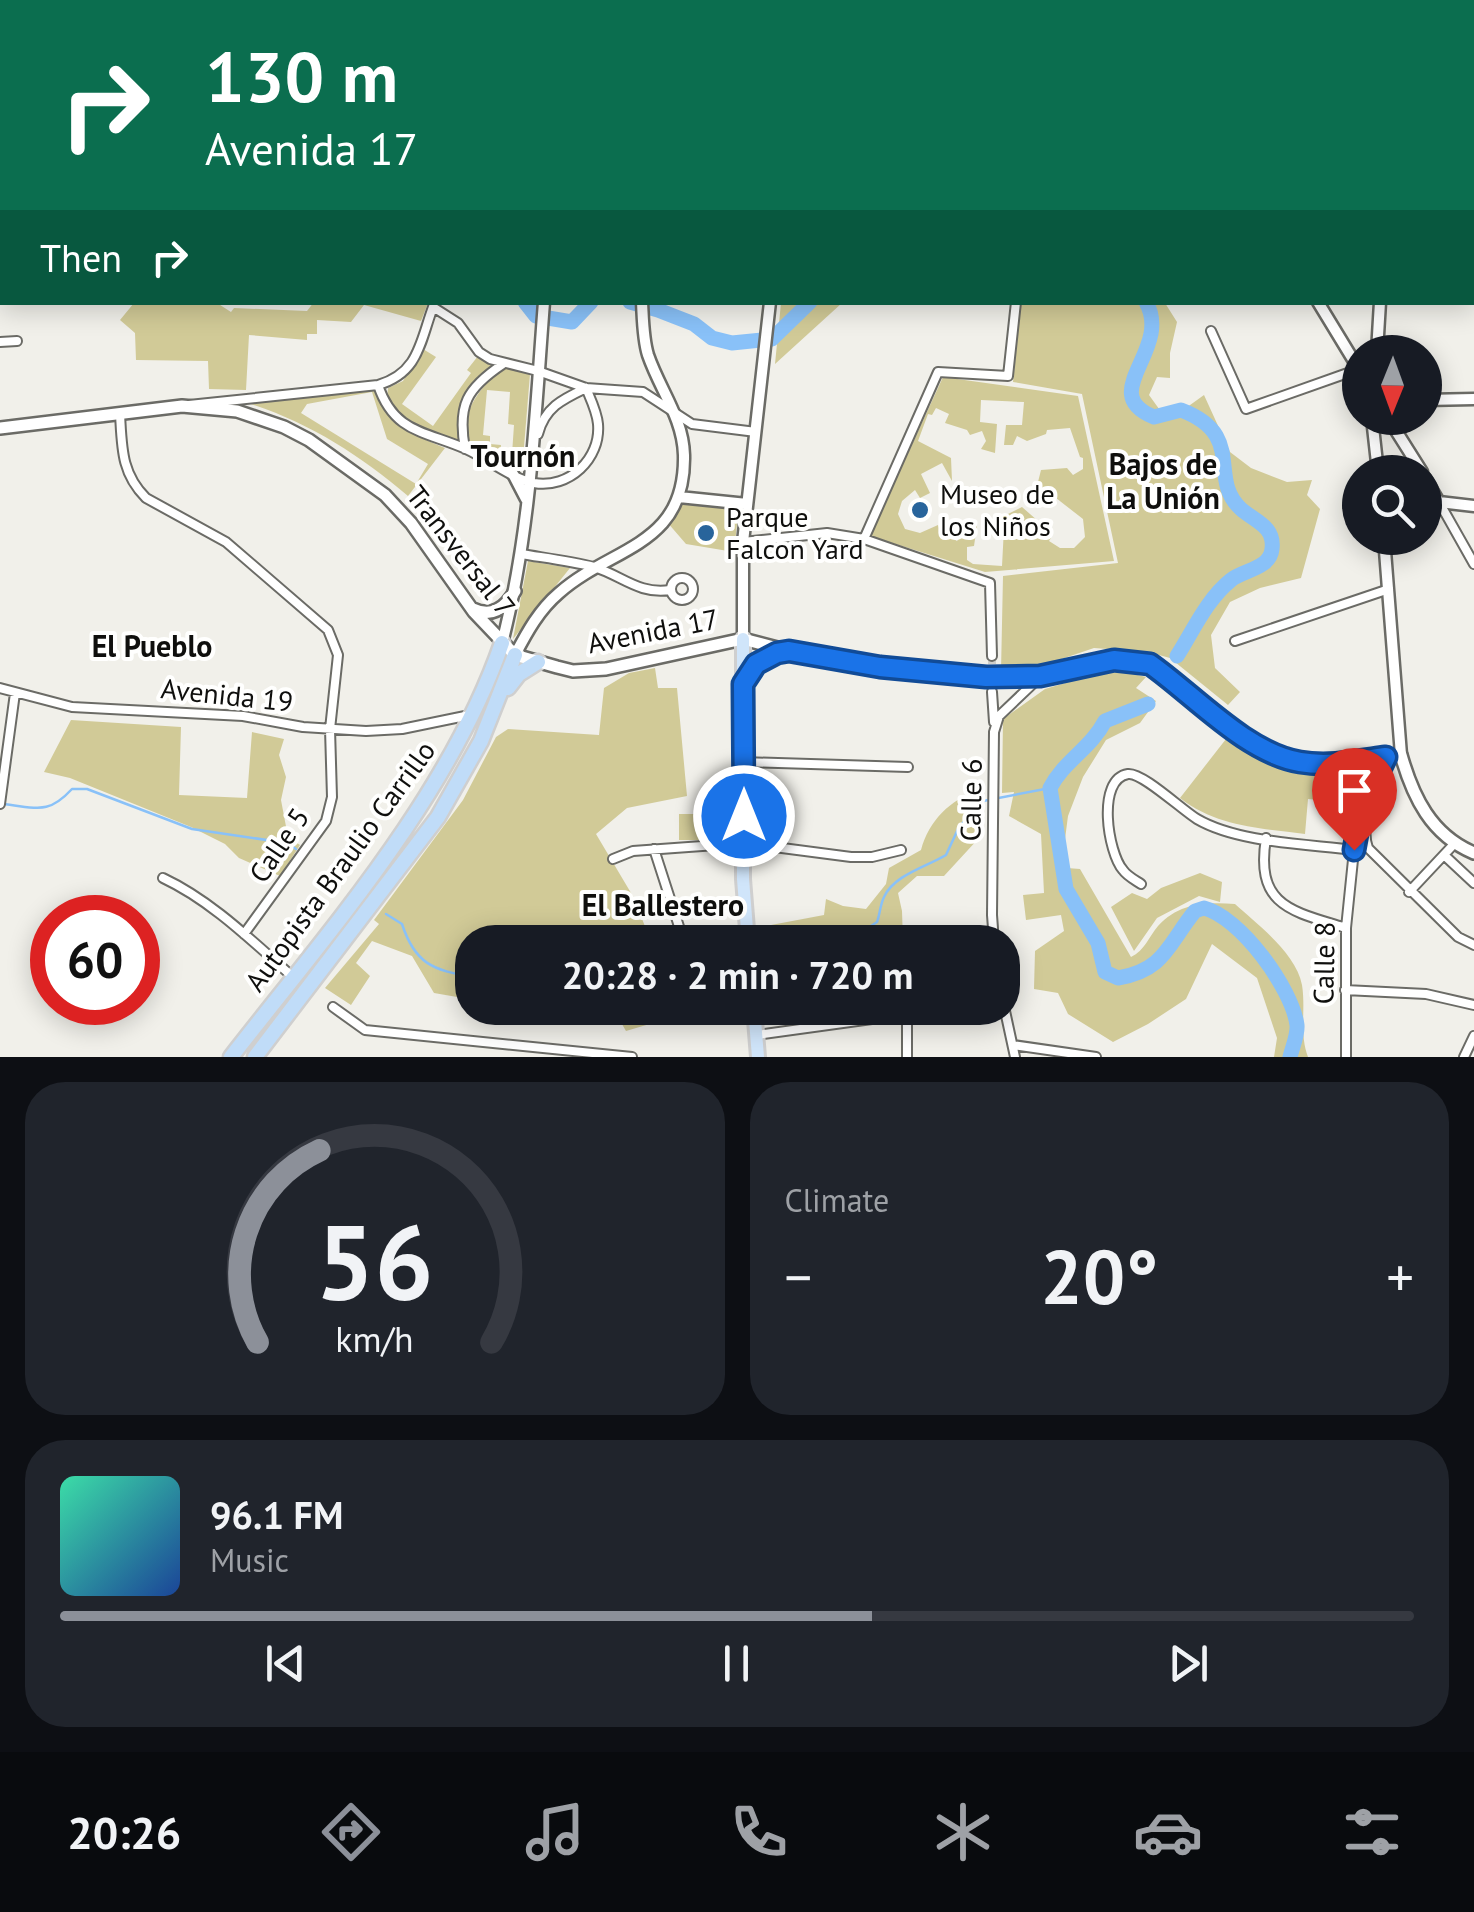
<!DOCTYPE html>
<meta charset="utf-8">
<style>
:root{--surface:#171b24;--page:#20242c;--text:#f1f3f6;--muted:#9ea1a6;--line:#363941;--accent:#8c9099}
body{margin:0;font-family:"PT Sans",sans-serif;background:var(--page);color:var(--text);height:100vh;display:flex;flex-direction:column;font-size:38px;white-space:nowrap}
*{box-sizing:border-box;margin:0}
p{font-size:32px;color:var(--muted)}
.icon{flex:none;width:55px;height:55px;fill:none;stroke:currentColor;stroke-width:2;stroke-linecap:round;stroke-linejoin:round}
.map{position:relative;height:1057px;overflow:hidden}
.details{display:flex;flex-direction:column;gap:25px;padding:25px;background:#0d0f14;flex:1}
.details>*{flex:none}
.hud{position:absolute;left:0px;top:0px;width:1475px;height:305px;box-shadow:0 5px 25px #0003;background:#0b6e4f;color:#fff;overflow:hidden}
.needle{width:65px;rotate:181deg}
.controls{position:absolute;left:1342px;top:335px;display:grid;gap:20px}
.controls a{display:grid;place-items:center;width:100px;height:100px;border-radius:50%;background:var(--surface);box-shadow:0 5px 25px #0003;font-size:50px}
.speed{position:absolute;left:30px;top:895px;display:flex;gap:20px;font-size:50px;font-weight:700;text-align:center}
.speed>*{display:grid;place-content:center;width:130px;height:130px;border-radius:50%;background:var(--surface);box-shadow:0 5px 25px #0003;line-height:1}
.speed .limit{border:15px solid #d22;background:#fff;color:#111}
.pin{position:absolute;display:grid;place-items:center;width:85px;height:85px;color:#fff;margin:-102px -42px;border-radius:50% 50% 50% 0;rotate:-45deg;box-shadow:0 0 10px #0007}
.pin .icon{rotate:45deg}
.me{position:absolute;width:110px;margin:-55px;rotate:0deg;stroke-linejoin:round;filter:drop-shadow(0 0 8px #0008)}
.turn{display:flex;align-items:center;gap:35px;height:210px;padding:0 40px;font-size:45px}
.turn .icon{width:130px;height:130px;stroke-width:2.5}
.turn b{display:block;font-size:70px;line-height:85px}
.then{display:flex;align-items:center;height:95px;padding:0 40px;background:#0003;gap:20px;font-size:38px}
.big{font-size:75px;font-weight:800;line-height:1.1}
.details .widget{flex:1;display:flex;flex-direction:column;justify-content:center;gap:15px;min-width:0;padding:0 35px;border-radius:40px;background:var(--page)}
.details .dial{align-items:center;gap:0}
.dial svg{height:260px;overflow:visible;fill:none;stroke:var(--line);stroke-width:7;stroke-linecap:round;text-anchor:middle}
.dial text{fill:var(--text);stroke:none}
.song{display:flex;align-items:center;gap:30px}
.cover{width:120px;height:120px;border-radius:15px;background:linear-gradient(135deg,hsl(160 70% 55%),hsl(220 70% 35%))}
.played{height:10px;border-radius:5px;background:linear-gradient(90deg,var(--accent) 60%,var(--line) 60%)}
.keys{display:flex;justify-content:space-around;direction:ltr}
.heat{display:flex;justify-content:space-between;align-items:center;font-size:55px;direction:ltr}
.details .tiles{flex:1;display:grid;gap:25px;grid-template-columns:1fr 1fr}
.widget:last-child{grid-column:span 2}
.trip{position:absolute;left:455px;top:925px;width:565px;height:100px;border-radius:40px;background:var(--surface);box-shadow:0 5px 25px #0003;font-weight:800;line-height:100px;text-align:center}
.tabs{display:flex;height:160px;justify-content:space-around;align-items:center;background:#090b0e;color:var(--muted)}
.tabs .icon{width:70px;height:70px}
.tabs .on{color:var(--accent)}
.tabs b{font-size:45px;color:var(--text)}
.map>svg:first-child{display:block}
.green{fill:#d1ca97;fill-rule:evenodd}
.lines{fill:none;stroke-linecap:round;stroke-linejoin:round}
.stream{stroke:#89c1f8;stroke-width:2.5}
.river{stroke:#89c1f8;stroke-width:15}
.minor-tunnel{stroke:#cfcec9;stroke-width:8;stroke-dasharray:8 4;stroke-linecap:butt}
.minor-casing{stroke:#6b6b66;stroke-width:12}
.tertiary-casing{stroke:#6b6b66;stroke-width:15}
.secondary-casing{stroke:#6b6b66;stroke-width:16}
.primary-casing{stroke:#cfcfcf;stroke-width:18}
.trunk-casing{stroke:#cfcfcf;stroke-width:19}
.minor{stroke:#fff;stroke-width:8}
.tertiary{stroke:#fff;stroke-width:10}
.secondary{stroke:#fff;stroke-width:11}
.primary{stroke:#d0e5fa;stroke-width:12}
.trunk{stroke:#c0dcf8;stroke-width:14}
.route-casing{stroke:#114b97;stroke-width:25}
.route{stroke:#1a73e8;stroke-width:18}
.poi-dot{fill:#28649b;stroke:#fffffe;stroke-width:4}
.labels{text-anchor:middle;stroke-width:8;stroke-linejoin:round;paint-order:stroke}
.poi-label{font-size:28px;fill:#0f0f0d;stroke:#fffffe;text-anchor:start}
.street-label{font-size:28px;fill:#0f0f0d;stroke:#fffffe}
.neighbourhood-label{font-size:30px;font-weight:bold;fill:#0f0f0d;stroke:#fffffe}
</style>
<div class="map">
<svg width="1474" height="1057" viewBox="0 0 1474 1057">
<rect width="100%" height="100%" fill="#f1f0ea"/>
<path class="green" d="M314,302L428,303L421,321L364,305L351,322L317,320V334H307V340L249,335L246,390L209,389L208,361L136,360L135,333L120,320L134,303H217L231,312L234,308L307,311Z
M781,303H842L775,364Z
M1021,303H1165L1177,322L1170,353V378L1157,377L1149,395L1162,413L1172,418L1204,395L1230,452L1251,468L1287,482L1312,480L1307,495L1320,509L1301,578L1260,588L1230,602L1211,635L1215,668L1240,692L1228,705L1170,658L1148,652L1094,648L1032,669L1001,671L1003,576L1118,563L1082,394L1013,382Z
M423,349L436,357L402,404L433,426L471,373L467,370L478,356L494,365C464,385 456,406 459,442C427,432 407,425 387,398L388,388L403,381Z
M506,367L530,374L522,471C508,464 483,458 473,446C452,419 484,381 506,367ZM487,390L510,392L508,424L514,425L512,454H500L501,445L490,444V436L483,435Z
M943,377L1078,396L1114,561L985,572L870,536ZM981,400L1024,402L1022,425H1006L1004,445H1013L1017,436L1027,441L1046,434L1047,430L1070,428L1080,457L1083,458V469L1073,475L1067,468L1041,470L1036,490L1052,502L1056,498L1083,519L1085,537L1074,548H1060L1049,541L1051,538L1038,526V521L1022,507L1002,517L1001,527L1004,528L1002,566L973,564L967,560V547L974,546L977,526L972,522L957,541L940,531L938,525L920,533L905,529L898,514L902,501L915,490L920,498L930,493L921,474L942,463L952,481L951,458L918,441L928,414L932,415L936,408L949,414L945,423L967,430L970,435L982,431L986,441L981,449L995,453L997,424L980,422Z
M376,389C387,426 412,434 445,448L408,496C357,453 305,420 241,401ZM372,392L387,439L428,464L416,484L301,413L307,404Z
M682,504L732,508L738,515L734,552L686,544L667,522Z
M528,561L570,568L513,639Z
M655,668L658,688H677L687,796L627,808L596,834L634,898L651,942H472V990L457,997L434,993L412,956L372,941L356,963L370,976L351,1005L325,988L379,924L374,920L463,800L496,737L508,729L599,735L604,688L629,673Z
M1113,669L1146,677L1136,688L1156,701L1140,723L1106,740L1083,777L1068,816L1064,847L1067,868L1080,869L1131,957C1145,950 1148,938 1158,926C1179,903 1206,902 1235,904C1258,925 1296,953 1302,985C1306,1010 1299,1033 1308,1057H1274L1277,1038L1257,978L1212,944L1186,999L1148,1024L1113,1042L1068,1014L1058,993L1034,989L1035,951L1064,931L1061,915L1026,920L1023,895L1044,893L1041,834L1009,816L1014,792L1002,793L1003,719L1045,689Z
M71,720L181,727L179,795L247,798L252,732L284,739L279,755L286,777L281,800L288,837L300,845L280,876L239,858L225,844L191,827L70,778L44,772Z
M1226,739C1275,772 1312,773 1370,765L1361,780L1329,778L1319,800L1308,799L1305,834C1260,828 1217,827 1180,798Z
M978,789L979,838L944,876H917L898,893L902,911L903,942H757L771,925L824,915L826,899L843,906L866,909L886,884L889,868L921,850C929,820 950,801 978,789Z
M679,814H735L736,840H679Z
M1200,873L1222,882L1220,902L1199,896L1157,918L1134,951L1111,907L1132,893L1147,899L1161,888Z
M594,1008H693L687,1013L626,1031L619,1019Z"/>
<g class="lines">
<path class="stream" d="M2,804C36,807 47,816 72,789H87L192,829L287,843L296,849
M386,914L402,924C415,964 433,970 472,977
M813,942L836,927L868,928L877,922C880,914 880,905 884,897C894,875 926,867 946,855L959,827L983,801L1050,788
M611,1008L632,1015L657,1008"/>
<path class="river" d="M0,259H2
M525,302L536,316L572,322L591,302
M630,302L658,310L694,324L712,338L732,343L772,339L810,302
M1146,302C1173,350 1095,393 1154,417L1181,410C1247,435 1207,478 1241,509C1254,521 1275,526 1272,549C1270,569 1243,570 1231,580C1207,599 1193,631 1177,656
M1148,704L1105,721C1091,748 1063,762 1050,788L1066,889L1098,943L1105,972L1118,978C1165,970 1168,944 1195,911L1204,908C1240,917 1292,988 1297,1025C1298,1035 1292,1048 1290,1057"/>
<path class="minor-tunnel" d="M992,656V692"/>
<g class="minor-casing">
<path id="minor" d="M453,0V2
M16,2L17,0
M145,2V0
M244,2V0
M355,2V0
M920,2V0
M1047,2V0
M1159,2V0
M1312,2V0
M0,7L2,8
M1472,244L1474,243
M433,307L458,323L479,352L490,359L538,371L586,388L643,392L692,424L756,432
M1211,331L1246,409L1359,369
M0,342L17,341
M378,385C419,373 420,342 433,307
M189,405L378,385C394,433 425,431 466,449C488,459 510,478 534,483C569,489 601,459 598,424C597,412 591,400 586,388
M120,414C122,447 121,473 146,498L226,542L328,630L338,655L330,729L332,797L326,821L244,934
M538,434C545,407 563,399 586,388
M465,449C457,405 467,388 503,364
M1439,502L1474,564
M864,539L938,372L1008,376L1016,302
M743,542L827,533L864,539L990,583L992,656
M521,554C545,558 570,561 594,567C621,575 639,595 670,590
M671 589a11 11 0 1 1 22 0a11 11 0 1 1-22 0Z
M1235,641L1389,589
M0,688L72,707L243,716L303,727L366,731L402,729L470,715
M992,692L994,722
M743,762L908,767
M1372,781L1377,792C1370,811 1361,829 1368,848L1458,937L1474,945
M0,804L15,693
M1266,838C1255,906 1291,911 1346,928
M654,849L684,942
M1444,855L1474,883
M613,859L633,851L744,843L851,857H872L901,850
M163,878C212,901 253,942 293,977
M1141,884C1135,880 1127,876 1123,870C1108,853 1096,779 1128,774C1142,772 1182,810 1197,819C1238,843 1308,844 1354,850
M1409,892L1455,843
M994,942L992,915L994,732L999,716L1041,676
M1345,990L1426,994L1474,1005
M1002,997L1015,1057
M333,1007L365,1030L632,1057
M907,1015V1057
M757,1035L952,1008
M1013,1045L1096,1057
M1346,1057V928L1354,850L1362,806L1385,757
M1464,1057L1474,1036"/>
</g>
<g class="tertiary-casing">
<path id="tertiary" d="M401,0L414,2
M980,0L991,2
M571,2V0
M677,2V0
M807,2L808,0
M1437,2V0
M1472,107L1474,108
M1318,302L1360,371
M1377,352L1380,302
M1425,400L1474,399
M1372,418L1378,472
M1388,418L1422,472
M513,474L526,499
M1425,478L1439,502L1474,506
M679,497L747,504
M1384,538L1401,755
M743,639V542L770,302
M502,643C531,531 535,417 544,302
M515,655C527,632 539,610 559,593C612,546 686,547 684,455C683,418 660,390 648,355C643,339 643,320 642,302"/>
</g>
<g class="secondary-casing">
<path id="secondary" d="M0,428L182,406L237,411L284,427L309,440L385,495L411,523L474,612L515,655L557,667L573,671L606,669L743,639L789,651L880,667L986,677L1041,676L1103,661L1131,660L1150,664L1257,745L1278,756L1325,765L1401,755C1413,797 1431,835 1474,853
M473,609C492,618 505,608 515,591"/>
</g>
<g class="primary-casing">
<path id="primary" d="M743,639V879L748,942
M744,682L766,658L789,651
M754,1008L758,1057"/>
</g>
<g class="trunk-casing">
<path id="trunk" d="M508,688L519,674L538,662
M231,1057C330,930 449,796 502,643
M255,1057L438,817L481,741L515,655"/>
</g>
<use href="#minor" class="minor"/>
<use href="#tertiary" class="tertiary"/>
<use href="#secondary" class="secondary"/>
<use href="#primary" class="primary"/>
<use href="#trunk" class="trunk"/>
</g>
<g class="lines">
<g class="route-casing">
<path id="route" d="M744,816L743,684L756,664L777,653L789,651L880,667L986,677L1040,676L1114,660L1150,664C1194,695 1246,753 1300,762C1328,767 1357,761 1386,757L1362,806L1354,850"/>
</g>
<use href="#route" class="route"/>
</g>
<g class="poi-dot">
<circle cx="920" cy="510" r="10"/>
<circle cx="706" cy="533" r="10"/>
</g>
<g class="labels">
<g class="poi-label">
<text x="940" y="504">Museo de<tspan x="940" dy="32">los Niños</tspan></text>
<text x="726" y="527">Parque<tspan x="726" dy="32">Falcon Yard</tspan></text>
</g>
<g class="street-label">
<text transform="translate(461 551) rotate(52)" y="10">Transversal 7</text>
<text transform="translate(653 631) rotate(-11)" y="10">Avenida 17</text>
<text transform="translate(227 695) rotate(6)" y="10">Avenida 19</text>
<text transform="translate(971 800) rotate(-89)" y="10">Calle 6</text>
<text transform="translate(279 845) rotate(-56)" y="10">Calle 5</text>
<text transform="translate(340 866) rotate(-54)" y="10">Autopista Braulio Carrillo</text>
<text transform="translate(1324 963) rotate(-89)" y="10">Calle 8</text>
</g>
<g class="neighbourhood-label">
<text x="523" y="467">Tournón</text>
<text x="1163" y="475">Bajos de<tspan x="1163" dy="34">La Unión</tspan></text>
<text x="152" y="657">El Pueblo</text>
<text x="663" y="916">El Ballestero</text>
</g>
</g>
</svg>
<div class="controls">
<a><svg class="needle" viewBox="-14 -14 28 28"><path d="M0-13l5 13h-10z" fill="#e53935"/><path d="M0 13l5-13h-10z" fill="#9ea1a6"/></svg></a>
<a><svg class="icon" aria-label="search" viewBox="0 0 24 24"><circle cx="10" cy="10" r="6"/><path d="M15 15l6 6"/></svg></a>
</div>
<div class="speed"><div class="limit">60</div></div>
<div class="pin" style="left:1354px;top:850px;background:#d93025"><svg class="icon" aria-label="arrive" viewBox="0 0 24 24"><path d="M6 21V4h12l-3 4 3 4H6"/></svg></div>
<svg class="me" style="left:744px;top:816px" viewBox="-20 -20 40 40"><circle r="17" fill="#1a73e8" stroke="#fff" stroke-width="3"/><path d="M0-11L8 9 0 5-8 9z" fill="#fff"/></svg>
<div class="trip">20:28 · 2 min · 720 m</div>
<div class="hud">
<div class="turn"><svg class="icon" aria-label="right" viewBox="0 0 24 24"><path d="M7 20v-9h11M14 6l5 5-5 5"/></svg><div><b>130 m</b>Avenida 17</div></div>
<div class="then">Then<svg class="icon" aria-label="right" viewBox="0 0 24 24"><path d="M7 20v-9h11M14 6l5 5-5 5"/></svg></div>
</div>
</div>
<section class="details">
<div class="tiles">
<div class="widget dial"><svg viewBox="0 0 100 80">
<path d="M14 69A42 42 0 1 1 86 69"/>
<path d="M14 69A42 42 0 0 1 33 10" stroke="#8c9099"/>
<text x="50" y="56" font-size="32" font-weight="700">56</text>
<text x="50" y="72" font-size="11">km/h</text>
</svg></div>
<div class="widget"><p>Climate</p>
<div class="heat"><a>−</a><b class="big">20°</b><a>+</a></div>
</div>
<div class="widget">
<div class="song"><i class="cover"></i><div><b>96.1 FM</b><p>Music</p></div></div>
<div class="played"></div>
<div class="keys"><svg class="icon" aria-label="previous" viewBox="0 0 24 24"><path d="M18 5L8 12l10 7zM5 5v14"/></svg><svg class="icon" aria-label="pause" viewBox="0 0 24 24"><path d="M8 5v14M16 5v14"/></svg><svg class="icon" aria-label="next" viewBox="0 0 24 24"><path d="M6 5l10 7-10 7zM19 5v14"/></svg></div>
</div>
</div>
</section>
<nav class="tabs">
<b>20:26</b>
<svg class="icon on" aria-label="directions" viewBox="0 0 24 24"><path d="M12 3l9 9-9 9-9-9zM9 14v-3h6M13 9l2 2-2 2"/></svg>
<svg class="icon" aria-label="music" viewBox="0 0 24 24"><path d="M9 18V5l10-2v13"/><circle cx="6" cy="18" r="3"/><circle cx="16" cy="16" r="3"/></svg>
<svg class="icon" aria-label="phone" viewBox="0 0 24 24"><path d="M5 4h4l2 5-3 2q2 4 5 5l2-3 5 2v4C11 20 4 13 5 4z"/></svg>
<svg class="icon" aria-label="climate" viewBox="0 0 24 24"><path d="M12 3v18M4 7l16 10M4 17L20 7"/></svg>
<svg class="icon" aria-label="car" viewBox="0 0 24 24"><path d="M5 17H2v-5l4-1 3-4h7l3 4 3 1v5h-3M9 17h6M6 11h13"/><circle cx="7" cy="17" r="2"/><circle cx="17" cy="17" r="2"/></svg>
<svg class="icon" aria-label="filters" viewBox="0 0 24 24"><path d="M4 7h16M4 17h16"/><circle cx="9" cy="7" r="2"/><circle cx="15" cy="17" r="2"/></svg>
</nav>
